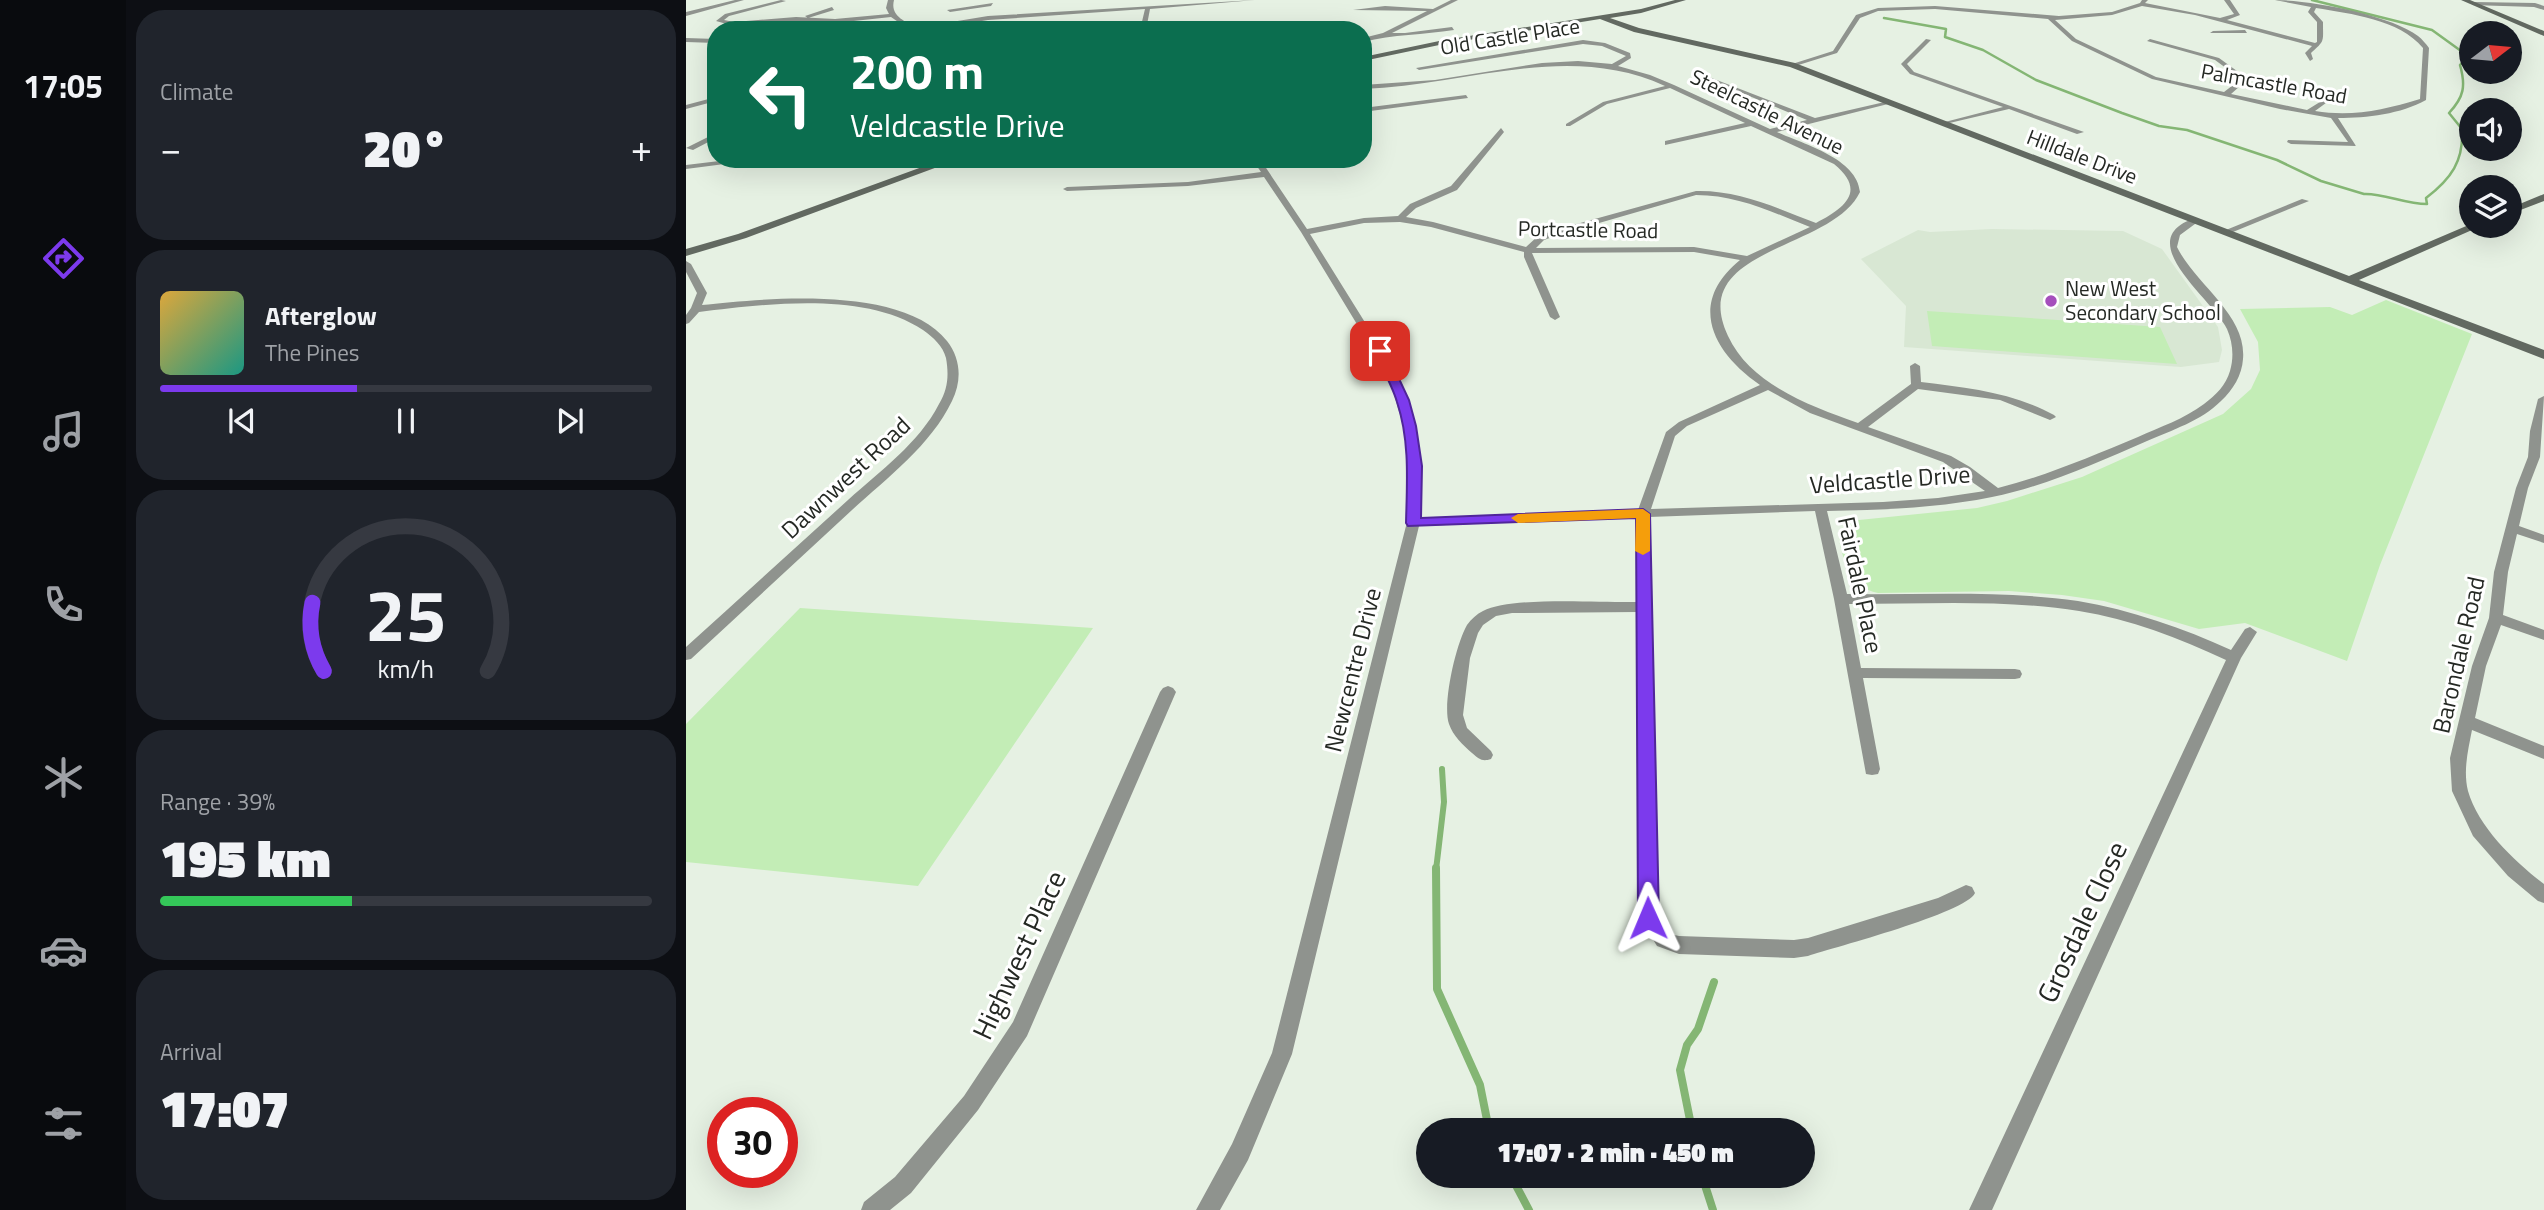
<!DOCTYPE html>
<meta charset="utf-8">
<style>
:root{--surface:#171b24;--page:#20242c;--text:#f1f3f6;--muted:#9ea1a6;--line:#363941;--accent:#7c3aed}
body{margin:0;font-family:"Titillium Web",sans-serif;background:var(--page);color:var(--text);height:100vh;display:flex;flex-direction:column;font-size:26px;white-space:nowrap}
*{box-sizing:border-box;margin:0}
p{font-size:23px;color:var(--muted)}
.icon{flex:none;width:38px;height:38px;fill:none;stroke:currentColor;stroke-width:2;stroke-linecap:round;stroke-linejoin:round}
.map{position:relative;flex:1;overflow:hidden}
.details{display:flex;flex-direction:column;gap:10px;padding:10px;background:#0d0f14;width:560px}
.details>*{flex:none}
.top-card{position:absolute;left:21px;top:21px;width:665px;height:147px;border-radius:28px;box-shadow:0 7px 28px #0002;background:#0b6e4f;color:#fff;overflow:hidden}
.needle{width:46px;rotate:74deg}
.fabs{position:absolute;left:1773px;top:21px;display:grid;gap:14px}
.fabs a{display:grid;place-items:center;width:63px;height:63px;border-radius:50%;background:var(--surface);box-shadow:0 7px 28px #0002;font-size:35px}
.speed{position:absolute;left:21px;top:1097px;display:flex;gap:14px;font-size:35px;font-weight:700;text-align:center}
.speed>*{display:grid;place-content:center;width:91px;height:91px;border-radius:50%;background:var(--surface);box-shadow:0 7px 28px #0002;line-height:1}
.speed .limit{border:10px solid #d22;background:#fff;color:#111}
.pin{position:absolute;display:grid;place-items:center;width:60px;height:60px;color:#fff;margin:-30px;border-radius:14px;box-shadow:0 4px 10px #0006}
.me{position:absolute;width:77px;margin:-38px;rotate:359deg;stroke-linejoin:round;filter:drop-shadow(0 0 5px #0008)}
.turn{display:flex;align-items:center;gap:24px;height:147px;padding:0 28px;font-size:32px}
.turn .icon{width:91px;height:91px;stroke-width:2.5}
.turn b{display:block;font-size:49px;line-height:60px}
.big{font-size:52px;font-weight:800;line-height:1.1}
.details .card{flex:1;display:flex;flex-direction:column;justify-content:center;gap:10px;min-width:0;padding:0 24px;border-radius:28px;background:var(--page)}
.details .dial{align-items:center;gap:0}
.dial svg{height:182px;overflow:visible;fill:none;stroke:var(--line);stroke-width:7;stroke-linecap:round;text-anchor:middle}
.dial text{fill:var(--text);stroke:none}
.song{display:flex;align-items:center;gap:21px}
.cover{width:84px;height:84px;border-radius:10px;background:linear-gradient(135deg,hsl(40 70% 55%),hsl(170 70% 35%))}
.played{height:7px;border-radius:4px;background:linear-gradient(90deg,var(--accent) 40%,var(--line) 40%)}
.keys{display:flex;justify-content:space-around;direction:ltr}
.heat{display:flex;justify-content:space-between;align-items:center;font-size:38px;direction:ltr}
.charge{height:10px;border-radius:5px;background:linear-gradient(90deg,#34c759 39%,var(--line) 0)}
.trip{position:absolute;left:730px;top:1118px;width:399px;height:70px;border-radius:35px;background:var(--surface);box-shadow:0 7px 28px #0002;font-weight:800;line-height:70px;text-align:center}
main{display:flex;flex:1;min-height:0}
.tabs{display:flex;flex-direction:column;width:126px;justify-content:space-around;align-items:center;background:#090b0e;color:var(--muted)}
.tabs .icon{width:49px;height:49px}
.tabs .selected{color:var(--accent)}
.tabs b{font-size:32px;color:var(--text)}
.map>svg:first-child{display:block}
.built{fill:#d8e7d3}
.green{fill:#c3edb6}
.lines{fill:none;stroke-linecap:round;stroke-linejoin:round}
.stream-far2{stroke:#84b674;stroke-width:2.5}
.stream-far1{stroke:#84b674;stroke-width:6}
.stream{stroke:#84b674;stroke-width:8}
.street{fill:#8f938e;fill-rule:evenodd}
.secondary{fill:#626961;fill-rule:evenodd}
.route{fill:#7c3aed;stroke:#51269a;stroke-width:2}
.slow{fill:#f59e0b}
.poi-dot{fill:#a54fbc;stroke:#fff;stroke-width:2.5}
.labels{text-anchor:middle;stroke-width:6;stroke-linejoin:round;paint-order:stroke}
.far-street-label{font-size:21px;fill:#252924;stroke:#fff}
.far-poi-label{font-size:21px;fill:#252924;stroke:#fff;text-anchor:start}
.street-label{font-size:24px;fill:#252924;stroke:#fff}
.near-street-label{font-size:28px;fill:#252924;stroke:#fff}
</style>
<main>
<nav class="tabs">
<b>17:05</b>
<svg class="icon selected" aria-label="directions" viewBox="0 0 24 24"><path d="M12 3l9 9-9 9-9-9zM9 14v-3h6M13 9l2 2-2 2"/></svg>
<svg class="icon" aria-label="music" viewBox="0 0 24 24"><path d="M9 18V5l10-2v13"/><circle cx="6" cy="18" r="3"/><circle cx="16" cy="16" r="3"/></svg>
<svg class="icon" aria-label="phone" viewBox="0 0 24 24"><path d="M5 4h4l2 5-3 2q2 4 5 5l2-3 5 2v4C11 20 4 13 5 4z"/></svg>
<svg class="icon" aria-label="climate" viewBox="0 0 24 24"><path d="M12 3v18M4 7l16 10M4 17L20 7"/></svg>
<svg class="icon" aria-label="car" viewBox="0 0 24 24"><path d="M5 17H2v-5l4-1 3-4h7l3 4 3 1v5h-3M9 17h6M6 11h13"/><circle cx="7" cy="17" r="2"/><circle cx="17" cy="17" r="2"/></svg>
<svg class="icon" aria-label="filters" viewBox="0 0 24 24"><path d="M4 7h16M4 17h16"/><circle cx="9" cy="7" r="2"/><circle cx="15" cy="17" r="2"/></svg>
</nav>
<section class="details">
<div class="card"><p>Climate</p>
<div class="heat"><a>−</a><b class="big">20°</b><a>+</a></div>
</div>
<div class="card">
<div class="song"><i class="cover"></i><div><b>Afterglow</b><p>The Pines</p></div></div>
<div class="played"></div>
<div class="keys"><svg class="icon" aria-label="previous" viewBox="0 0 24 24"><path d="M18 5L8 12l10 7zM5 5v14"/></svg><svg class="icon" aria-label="pause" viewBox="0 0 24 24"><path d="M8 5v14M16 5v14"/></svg><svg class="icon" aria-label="next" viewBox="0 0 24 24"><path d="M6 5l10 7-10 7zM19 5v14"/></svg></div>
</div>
<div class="card dial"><svg viewBox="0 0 100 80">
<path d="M14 69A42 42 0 1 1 86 69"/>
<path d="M14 69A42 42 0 0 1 9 39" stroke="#7c3aed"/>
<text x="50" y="56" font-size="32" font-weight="700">25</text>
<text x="50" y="72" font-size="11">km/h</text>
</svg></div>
<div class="card"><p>Range · 39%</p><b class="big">195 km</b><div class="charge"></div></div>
<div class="card"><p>Arrival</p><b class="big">17:07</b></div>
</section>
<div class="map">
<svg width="1858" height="1210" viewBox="0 0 1858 1210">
<rect width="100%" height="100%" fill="#e6f1e3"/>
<path class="built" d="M1306,229L1437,231L1476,249L1532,327L1536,350L1533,362L1495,367L1218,347L1220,306L1175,259L1232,230L1244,232Z"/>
<path class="green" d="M1700,300L1786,334L1694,565L1661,661L1559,623L1513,629L1418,601L1376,595L1323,591L1192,593C1164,588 1155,556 1152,532L1163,521L1291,508L1321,501L1396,477L1537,414L1565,389L1574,370L1572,342L1554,309L1644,307L1666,315Z
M1241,311L1474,327L1491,364L1246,346Z
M114,608L407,628L232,886L0,862V724Z"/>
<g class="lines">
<path class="stream-far2" d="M1198,18L1260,29L1259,37L1297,50L1350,80L1436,113L1473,126L1501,130L1591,160L1635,181L1678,194C1697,193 1719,204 1741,204L1740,198C1765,179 1778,161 1776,129L1763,113C1778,97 1780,86 1774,65L1782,56L1746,30L1626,0"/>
<path class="stream-far1" d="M750,870L758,802L756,769"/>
<path class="stream" d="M750,868L751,989L794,1085L803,1130
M1006,1130L994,1070L1001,1045L1012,1029L1028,982
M825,1176L843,1210
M1016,1176L1027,1210"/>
<path class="street" d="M49,0H58L0,16V12Z
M95,0L100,1L43,16L38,20L48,22L110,17L149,19L203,14L200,8L202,0H208C204,16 218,20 229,28L302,16L569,0L464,9L460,30H454L459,9L302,20L241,30H224L205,17L149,23L110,21L48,26L30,21L39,14Z
M765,0H772L706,33H719L766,27L768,30C738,35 707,34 677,42V38L697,33L741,11L667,10L699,6L747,9Z
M1456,0H1462L1459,3L1534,18L1548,14L1538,0H1544L1554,15L1541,20L1629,43L1631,42V22L1622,12L1625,7L1589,0C1624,0 1705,15 1732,36C1736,39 1740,44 1743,48L1740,100C1715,114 1681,118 1652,118L1670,146L1605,144L1601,142L1602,140L1662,142L1645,118L1594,109L1466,79L1386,41L1362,19L1249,9L1192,11L1174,18L1151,53L1106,67L1103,65L1147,51L1170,15L1192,8L1249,6L1373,16L1426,12L1454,3ZM1456,6L1509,15L1626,46L1619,53L1624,61L1627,59L1625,53C1639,40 1637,43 1637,22L1628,12L1630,8C1665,14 1713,19 1737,48L1734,99C1698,110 1666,117 1629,111L1644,100L1642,97L1621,110L1545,94L1562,79L1533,58L1464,39L1461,41L1529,60L1555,79L1538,92L1470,77L1390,39L1369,20L1426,15Z
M1788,2L1849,3L1858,6V10L1848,7L1786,5Z
M307,3L305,6L264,12L261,10Z
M146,7L148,10L122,18L119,16Z
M601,28H640L643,30H598Z
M1559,30L1561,33H1524L1527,31Z
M0,38L30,39V43L0,42Z
M1240,39L1245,40L1221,64L1228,72L1398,132L1391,134L1323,109L1255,125V123L1317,107L1224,74L1215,64Z
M897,40L919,43L944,53L945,58L932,66L964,75L988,85L1084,129L1121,120L1010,74V72L1129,118L1203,101L1206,103L1091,132C1117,144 1171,158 1174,192C1146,251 1000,247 1042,336C1064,384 1124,406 1172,423L1225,384L1224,366L1229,363L1234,366L1235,382C1282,388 1326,392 1368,415L1370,417L1364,420L1314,400L1232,389L1182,427L1265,456L1284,467L1312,488C1360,476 1406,456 1452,437C1474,427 1498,419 1518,404C1530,395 1540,385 1544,371C1548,357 1547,343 1541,329C1527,299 1443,240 1509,218L1513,221L1494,235L1491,247C1509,284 1561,315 1557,359C1556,375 1547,390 1535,401C1515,421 1486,430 1461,441C1410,463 1360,486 1306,497C1252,508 1196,510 1141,511L1161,594C1237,595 1316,590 1392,601C1445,610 1497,628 1545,650L1559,629L1564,627L1571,632L1555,658L1306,1210H1283L1540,660C1493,638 1444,619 1393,611C1317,599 1239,604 1163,604L1175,668L1329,669L1334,670L1336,674L1334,678L1329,679L1177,678L1194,769L1192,774L1186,775L1180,774L1148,599L1129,511L963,517L972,916L984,934L993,936L1108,940L1122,938L1252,898L1280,885L1286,887L1289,893C1280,913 1149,947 1122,956L1108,958L993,954L971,946L954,918L951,612L826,613L810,616L797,625L792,633L784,658L777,715L781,728L805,751L807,755L805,759C796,762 793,759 786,753C777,745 767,736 763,724C756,704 770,644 781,625C785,619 791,614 797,611C825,596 916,603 951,602V518L733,526L606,1054L562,1160L534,1210H510L546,1144L586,1053L721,522L723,466L718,429L703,377L615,232L578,177L502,186L381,191L377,189L381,187L502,182L575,172L566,159H574L621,229L678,218L712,216L724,204L765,186L815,128L818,132L771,190L730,208L720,217L747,222L840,247L852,236L869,230L1010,191C1053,190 1091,208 1130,223C1159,208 1181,191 1148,164L1065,126L979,145V141L1059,123L984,88L921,104L884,126H880V124L917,102L979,86C881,41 779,86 677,89V85L749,80L856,63L892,61L926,64L940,56L916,46L897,44L733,70L730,68ZM1010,195C1051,195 1086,212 1124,227L1061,256L1008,247L850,248L858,240L875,234ZM714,222L745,227L838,252V257L864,317L869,320L874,317L846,253L1008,252L1054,260C1001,303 1026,352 1074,385L993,422L980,432L952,510L734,518L735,466L730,429L713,377L624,234L678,223ZM1082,390L1124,413L1257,462L1299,491L1252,498L1197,502L965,509L989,436L1001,426Z
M780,95L782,98L677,112V108Z
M30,97V101L0,109V105Z
M30,133V138L7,150L0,148Z
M50,159H77L0,169V165Z
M1616,199L1623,201L1542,234L1535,232Z
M0,261L5,264L21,293L16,305C80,298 217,285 261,341C275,359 276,381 266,401C245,445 201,478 166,510C112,560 59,609 5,659L0,660V647C54,598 108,549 162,500C194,471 233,443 253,404C262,389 263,375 260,358C257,346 247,337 237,330C178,291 80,304 13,312L3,323L0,324V315L5,308L11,293L0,272Z
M1858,396L1854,457L1842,488L1833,526L1858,535V543L1831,534L1822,572L1817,615L1858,630V640L1815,625L1800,666L1789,718L1858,746V759L1786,730C1782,750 1777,771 1782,791C1792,827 1829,862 1858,884V903L1852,901L1822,876L1787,836L1766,791L1764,758L1786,666L1803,618L1808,572L1830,488L1842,457L1844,431L1852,399Z
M482,686L487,688L490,692L341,1036L292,1110L225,1193L204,1210H175L178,1202L209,1177L278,1096L327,1022L474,692L477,688Z"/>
<path class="secondary" d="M989,0H1000L955,13L924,18L953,28L1109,63L1663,276L1785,224L1795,226L1673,280L1858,350V359L1104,67L948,32L914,19L758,44L677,61V57L758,40L955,9Z
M1775,0H1784L1858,31V36Z
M258,159H273L60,238L0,256V249L52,234Z
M1858,194V201L1824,214V208Z"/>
</g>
<path class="route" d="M690,349L700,351L723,400L730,426L736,466L735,518L957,509L964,514L973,918L970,925L962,927L955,925L952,918L950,518L722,526L720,523C721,482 724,441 711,402C706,385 696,368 688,351Z"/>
<path class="slow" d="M957,509L964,514V551L957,555L949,551L950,518L832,523L825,518L832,514Z"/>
<circle class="poi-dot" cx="1365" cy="301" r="7"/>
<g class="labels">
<g class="far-street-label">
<text transform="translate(824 37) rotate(-9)" y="7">Old Castle Place</text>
<text transform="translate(1588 84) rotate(10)" y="7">Palmcastle Road</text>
<text transform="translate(1081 112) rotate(26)" y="7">Steelcastle Avenue</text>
<text transform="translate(1396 157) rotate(21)" y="7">Hilldale Drive</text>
<text transform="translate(902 230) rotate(1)" y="7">Portcastle Road</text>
</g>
<g class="far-poi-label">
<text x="1379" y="296">New West<tspan x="1379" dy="24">Secondary School</tspan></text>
</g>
<g class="street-label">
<text transform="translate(160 478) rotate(-43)" y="8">Dawnwest Road</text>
<text transform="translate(1204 480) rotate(-4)" y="8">Veldcastle Drive</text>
<text transform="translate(1174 585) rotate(78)" y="8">Fairdale Place</text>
<text transform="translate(1773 655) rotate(-77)" y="8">Barondale Road</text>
<text transform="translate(667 670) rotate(-76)" y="8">Newcentre Drive</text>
</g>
<g class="near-street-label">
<text transform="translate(1396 922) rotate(-65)" y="10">Grosdale Close</text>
<text transform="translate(333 955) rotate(-65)" y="10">Highwest Place</text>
</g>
</g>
</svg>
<div class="fabs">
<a><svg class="needle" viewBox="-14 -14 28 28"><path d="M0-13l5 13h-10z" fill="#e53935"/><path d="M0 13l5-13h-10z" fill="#9ea1a6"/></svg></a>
<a><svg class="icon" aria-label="sound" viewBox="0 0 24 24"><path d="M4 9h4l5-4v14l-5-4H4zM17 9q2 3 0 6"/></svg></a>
<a><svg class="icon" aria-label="layers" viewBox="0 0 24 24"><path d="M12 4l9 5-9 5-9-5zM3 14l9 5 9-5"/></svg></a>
</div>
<div class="speed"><div class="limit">30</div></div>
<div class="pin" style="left:694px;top:351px;background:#d93025"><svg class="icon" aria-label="arrive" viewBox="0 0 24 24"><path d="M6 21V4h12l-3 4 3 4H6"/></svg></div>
<svg class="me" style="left:962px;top:918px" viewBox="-20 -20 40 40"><path d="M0-17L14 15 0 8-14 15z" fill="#7c3aed" stroke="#fff" stroke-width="4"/></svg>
<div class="trip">17:07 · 2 min · 450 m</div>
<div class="top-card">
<div class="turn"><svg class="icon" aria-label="left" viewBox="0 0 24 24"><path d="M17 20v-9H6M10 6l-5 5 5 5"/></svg><div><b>200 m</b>Veldcastle Drive</div></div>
</div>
</div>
</main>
